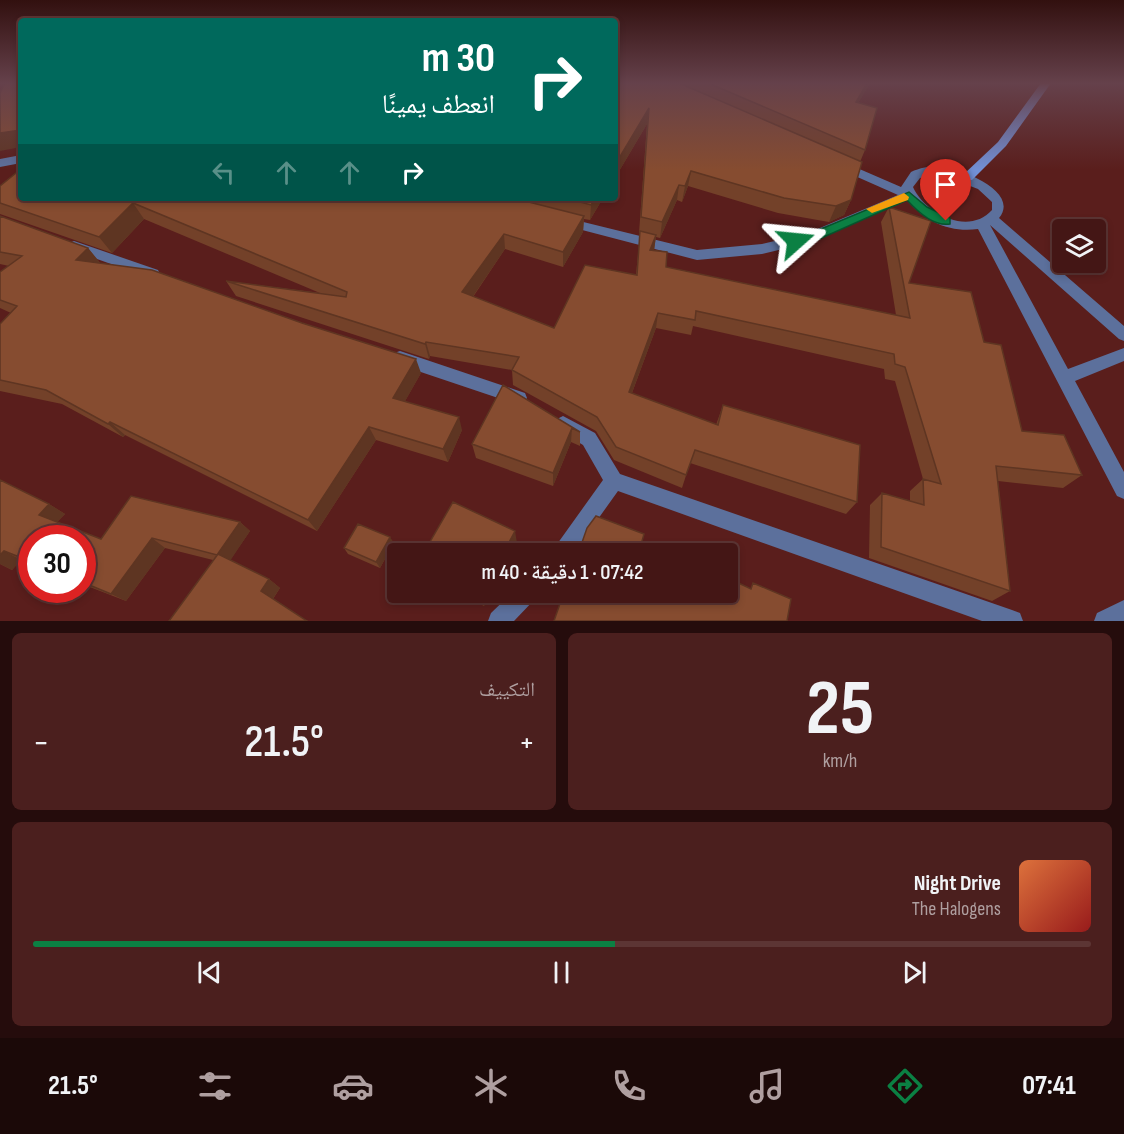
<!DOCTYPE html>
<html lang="ar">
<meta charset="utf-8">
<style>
:root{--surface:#441615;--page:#4b1f1e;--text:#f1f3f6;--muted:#af9fa0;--line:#5c3534;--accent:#0b8043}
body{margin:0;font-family:"Sofia Sans Condensed","Noto Naskh Arabic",sans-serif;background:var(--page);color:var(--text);direction:rtl;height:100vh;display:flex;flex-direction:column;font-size:22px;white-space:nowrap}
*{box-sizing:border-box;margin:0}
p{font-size:20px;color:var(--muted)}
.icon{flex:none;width:33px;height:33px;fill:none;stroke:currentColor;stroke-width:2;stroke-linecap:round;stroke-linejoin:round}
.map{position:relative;height:621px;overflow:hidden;direction:ltr}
.details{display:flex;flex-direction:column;gap:12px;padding:12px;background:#250c0c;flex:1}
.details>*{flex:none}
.banner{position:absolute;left:18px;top:18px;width:600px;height:183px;border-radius:6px;box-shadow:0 3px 9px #0003,0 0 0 2px var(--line);direction:rtl;background:#00695c;color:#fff;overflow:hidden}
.tools{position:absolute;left:1052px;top:219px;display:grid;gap:12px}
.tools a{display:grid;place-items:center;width:54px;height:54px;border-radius:6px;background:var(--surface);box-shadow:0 3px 9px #0003,0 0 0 2px var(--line);font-size:30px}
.speed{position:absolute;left:18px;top:525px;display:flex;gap:12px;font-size:30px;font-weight:700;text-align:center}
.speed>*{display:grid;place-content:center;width:78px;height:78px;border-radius:50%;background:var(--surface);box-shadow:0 3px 9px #0003,0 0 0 2px var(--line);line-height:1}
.speed .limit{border:9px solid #d22;background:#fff;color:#111}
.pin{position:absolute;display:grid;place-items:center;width:51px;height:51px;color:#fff;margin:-62px -26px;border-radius:50% 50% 50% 0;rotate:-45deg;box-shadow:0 0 6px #0007}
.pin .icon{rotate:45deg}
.me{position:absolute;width:66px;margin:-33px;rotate:72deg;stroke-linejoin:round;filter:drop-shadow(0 0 4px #0008)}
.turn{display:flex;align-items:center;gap:21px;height:126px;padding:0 24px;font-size:27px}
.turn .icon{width:78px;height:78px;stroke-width:2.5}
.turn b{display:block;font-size:42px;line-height:51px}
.lanes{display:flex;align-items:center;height:57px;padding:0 24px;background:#0003;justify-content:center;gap:30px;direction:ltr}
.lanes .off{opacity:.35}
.big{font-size:45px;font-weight:600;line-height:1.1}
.details .widget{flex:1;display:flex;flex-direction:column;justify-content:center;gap:9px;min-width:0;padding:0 21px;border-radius:9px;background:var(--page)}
.details .dial{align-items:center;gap:0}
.dial b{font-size:78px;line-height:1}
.song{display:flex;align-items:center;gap:18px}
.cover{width:72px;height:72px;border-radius:9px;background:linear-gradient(135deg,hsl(20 70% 55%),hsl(0 70% 35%))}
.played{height:6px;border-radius:3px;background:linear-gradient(90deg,var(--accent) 55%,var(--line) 55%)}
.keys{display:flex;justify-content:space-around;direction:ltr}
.heat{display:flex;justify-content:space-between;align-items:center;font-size:33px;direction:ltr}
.details .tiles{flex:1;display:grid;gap:12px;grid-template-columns:1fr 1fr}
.widget:last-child{grid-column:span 2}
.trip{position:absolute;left:387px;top:543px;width:351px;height:60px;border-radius:6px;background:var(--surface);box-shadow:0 3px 9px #0003,0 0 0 2px var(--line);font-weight:600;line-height:60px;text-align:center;direction:rtl}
.dock{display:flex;height:96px;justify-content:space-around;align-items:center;background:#1b0908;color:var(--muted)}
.dock .icon{width:42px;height:42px}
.dock .current{color:var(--accent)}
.dock b{font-size:27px;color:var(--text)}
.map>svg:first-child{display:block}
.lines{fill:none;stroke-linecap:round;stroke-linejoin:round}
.street{fill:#5c709c;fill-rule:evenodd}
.secondary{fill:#7290d6;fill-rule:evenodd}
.wall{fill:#734129}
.shaded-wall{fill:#5e3522}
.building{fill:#864c30;stroke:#5e3522;stroke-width:1.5}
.route{fill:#0b8043;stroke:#07532c;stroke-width:1.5}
.slow{fill:#f59e0b}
</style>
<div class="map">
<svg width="1124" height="621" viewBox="0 0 1124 621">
<rect width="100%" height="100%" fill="#5a1e1c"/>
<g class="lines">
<path class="street" d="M21,155V163L0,167V159Z
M841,161L901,187L911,172C919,168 930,166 939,166C959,168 1021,191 999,218L1124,326V341L1119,339L990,225L1068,369L1124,348V361L1075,381L1124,472V499L1117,496L978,229C951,233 925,222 907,200L812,242L762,254L697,260L563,225L556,221L563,217L697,250L762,244L808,233L898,195L837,168L835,165ZM939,174L978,189L992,202V210C969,236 925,214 913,187L920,178Z
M74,241L158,270L160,274L153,279L69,249L67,246L69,243Z
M400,351L525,393L527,398L525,403L519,405L394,363L392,358L394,353Z
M563,416L595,433L620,474L1012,610L1020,613L1023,621H982L618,491L573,554H550L603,480L583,445L557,429L554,424L557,419Z
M513,592H538L535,599L514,621H488L491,613Z
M1124,600V621H1094L1097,613Z"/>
<path class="secondary" d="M1041,83H1051L1006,146L972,180H964V174L998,142Z"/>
</g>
<path class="wall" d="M615,83H870L858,103L865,150L860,162L851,200L844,215L829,222L778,213L688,186L682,202L677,200L660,238L656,237L654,250L666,267L896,315L881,222L889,207L909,283L984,342L1022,431L1082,475L1063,488L998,481L1010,591L992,601L869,558L870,505L882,493L910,501V491L923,479L895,381L885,379L884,369L693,326L691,335L656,328L632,393L716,425L723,405L857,502L846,514L690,463L682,488L614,460L596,431L513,385L512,370L430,356L429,359L236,296L226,281L320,293L144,219L112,253L0,214V186L21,198H603L590,220L584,219L583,232L563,267L505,249L473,297L554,328L636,275L640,233H639L647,124L615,178Z
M0,216L88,248L101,264L421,373L405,401L462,430L448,462L376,440L317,531L125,435L123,437L62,404L0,391V324L11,313L0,308V272L9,266L0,264Z
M503,385L580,432V446L571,442L553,486L476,458L472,444Z
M0,480L49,504L65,514L57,522L101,539L240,522L250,531L230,560L269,579L280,588L273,599L213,560L165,548L126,601L82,584V538H32V564L21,560L12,570L0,564Z
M394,543L380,568L348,554L344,548Z
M458,592H491L484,606Z"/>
<path class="shaded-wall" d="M867,83H870L850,117L856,102Z
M649,108L647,124L615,178V165Z
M21,130V147L0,151V133Z
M691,171L688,186L682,202L685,186Z
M679,185L677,200L660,238L662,222Z
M595,198H603L590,220L591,205Z
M851,200L844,215L829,222L836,206Z
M133,203L144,219L112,253L99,237Z
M584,216L583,232L563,267V252Z
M504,234L505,249L465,308L462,292Z
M656,235L654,251L650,250Z
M88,248L101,264L76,260Z
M658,313L656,328L627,406L629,392Z
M426,342L430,356L429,359L425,344Z
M416,359L421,373L399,412L393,398Z
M459,417L462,430L448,462L443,449Z
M110,422L125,435L123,437L108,424Z
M369,427L376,440L317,531L308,520Z
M572,428L571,442L553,486V473Z
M49,504L65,514L54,525L39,515Z
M240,522L250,531L228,564L217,555Z
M515,531L517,543L511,554H503Z
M390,537L394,543L380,568L376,562Z
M152,538L165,548L126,601L111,594Z
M4,551L21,560L12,570L0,564V555Z
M269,579L280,588L272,600L261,591Z
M483,592H491L484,606L480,597Z"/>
<path class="building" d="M5,83H21V130L0,133V93Z
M615,83H679L862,162L851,200L836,206L784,198L691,171L685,186L679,185L662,222L641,217L649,108L615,165Z
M708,83H867L856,102L877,108L865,150Z
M21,169V198H513L584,216L563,252L504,234L462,292L554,328L585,265L637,275L640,231L656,235L650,250L667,252L666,267L910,318L889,207L931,221L909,283L971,292L984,342L1001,345L1022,431L1064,435L1082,475L996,466L1010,591L881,547L882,493L924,505L923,479L941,484L905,367L895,364L894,354L696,311L695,320L658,313L629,392L718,425L723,405L860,445L857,502L695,450L686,475L616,447L597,417L512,370L519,357L426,342L425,344L226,281L346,297L347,292L133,203L99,237L0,203V186Z
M565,198H595L591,205Z
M0,216L88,248L76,260L152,270L302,323L416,359L393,398L459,417L443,449L369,427L308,520L110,422L108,424L46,390L0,380V324L17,306L0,300V272L22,256L0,252Z
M503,385L580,432L572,428L553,473L472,444Z
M0,480L49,504L39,515L101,539L131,496L240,522L217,555L152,538L111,594L82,582V538H32V562L4,551L0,555Z
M453,502L515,531L503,554H423Z
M596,516L644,534L642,541L670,554H578L587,528Z
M358,524L390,537L376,562L344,548Z
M218,554L269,579L261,591L307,621H169Z
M728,578L751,589L753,583L791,599L787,621H554L564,592H728Z
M473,592H483L480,597Z"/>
<linearGradient id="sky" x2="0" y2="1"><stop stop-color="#32100f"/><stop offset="0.49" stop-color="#65414b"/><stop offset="1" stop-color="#65414b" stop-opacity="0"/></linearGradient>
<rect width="1124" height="170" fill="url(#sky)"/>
<path class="route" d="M909,192L927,207L950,218V224C934,227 917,211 907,200L817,240L796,246L789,241L791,238L809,234Z"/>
<path class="slow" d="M904,193L909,197L908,200L872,213L866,209Z"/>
</svg>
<div class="tools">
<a><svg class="icon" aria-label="layers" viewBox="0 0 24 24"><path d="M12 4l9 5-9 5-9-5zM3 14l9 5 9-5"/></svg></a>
</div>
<div class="speed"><div class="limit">30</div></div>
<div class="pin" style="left:946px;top:221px;background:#d93025"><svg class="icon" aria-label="arrive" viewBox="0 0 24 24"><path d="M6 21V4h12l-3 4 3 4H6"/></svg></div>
<svg class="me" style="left:796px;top:241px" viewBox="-20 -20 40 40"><path d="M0-17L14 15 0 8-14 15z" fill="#0b8043" stroke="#fff" stroke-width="4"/></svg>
<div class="trip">07:42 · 1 دقيقة · 40 m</div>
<div class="banner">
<div class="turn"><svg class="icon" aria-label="right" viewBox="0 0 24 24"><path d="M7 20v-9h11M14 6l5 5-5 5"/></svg><div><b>30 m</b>انعطف يمينًا</div></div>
<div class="lanes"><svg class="icon off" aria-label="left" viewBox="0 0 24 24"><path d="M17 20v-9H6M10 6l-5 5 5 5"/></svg><svg class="icon off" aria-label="ahead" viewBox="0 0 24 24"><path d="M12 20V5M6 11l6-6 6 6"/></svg><svg class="icon off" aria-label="ahead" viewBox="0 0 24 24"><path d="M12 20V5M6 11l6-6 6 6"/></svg><svg class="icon" aria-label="right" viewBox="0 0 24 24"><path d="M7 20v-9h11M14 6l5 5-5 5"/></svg></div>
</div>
</div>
<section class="details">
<div class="tiles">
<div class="widget dial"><b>25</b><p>km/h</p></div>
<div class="widget"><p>التكييف</p>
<div class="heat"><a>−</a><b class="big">21.5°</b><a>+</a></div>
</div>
<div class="widget">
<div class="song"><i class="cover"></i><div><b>Night Drive</b><p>The Halogens</p></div></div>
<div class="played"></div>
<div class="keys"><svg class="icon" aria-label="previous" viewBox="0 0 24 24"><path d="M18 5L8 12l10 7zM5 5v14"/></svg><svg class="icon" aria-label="pause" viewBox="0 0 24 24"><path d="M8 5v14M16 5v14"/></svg><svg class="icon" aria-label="next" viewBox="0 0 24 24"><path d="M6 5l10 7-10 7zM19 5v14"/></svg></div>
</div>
</div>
</section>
<nav class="dock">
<b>07:41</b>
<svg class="icon current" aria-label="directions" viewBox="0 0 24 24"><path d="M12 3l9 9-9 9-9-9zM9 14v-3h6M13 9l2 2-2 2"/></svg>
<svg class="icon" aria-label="music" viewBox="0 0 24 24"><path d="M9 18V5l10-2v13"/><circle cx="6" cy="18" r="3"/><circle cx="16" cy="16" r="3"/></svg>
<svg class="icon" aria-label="phone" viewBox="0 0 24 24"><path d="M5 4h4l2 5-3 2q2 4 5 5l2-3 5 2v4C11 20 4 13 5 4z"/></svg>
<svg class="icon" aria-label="climate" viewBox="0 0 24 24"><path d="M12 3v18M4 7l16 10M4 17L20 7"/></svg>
<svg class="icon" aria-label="car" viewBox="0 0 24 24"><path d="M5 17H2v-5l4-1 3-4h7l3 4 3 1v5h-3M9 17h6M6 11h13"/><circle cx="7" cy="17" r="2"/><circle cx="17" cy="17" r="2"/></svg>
<svg class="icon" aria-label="filters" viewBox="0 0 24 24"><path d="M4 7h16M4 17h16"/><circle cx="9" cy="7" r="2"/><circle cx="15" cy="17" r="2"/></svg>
<b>21.5°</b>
</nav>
